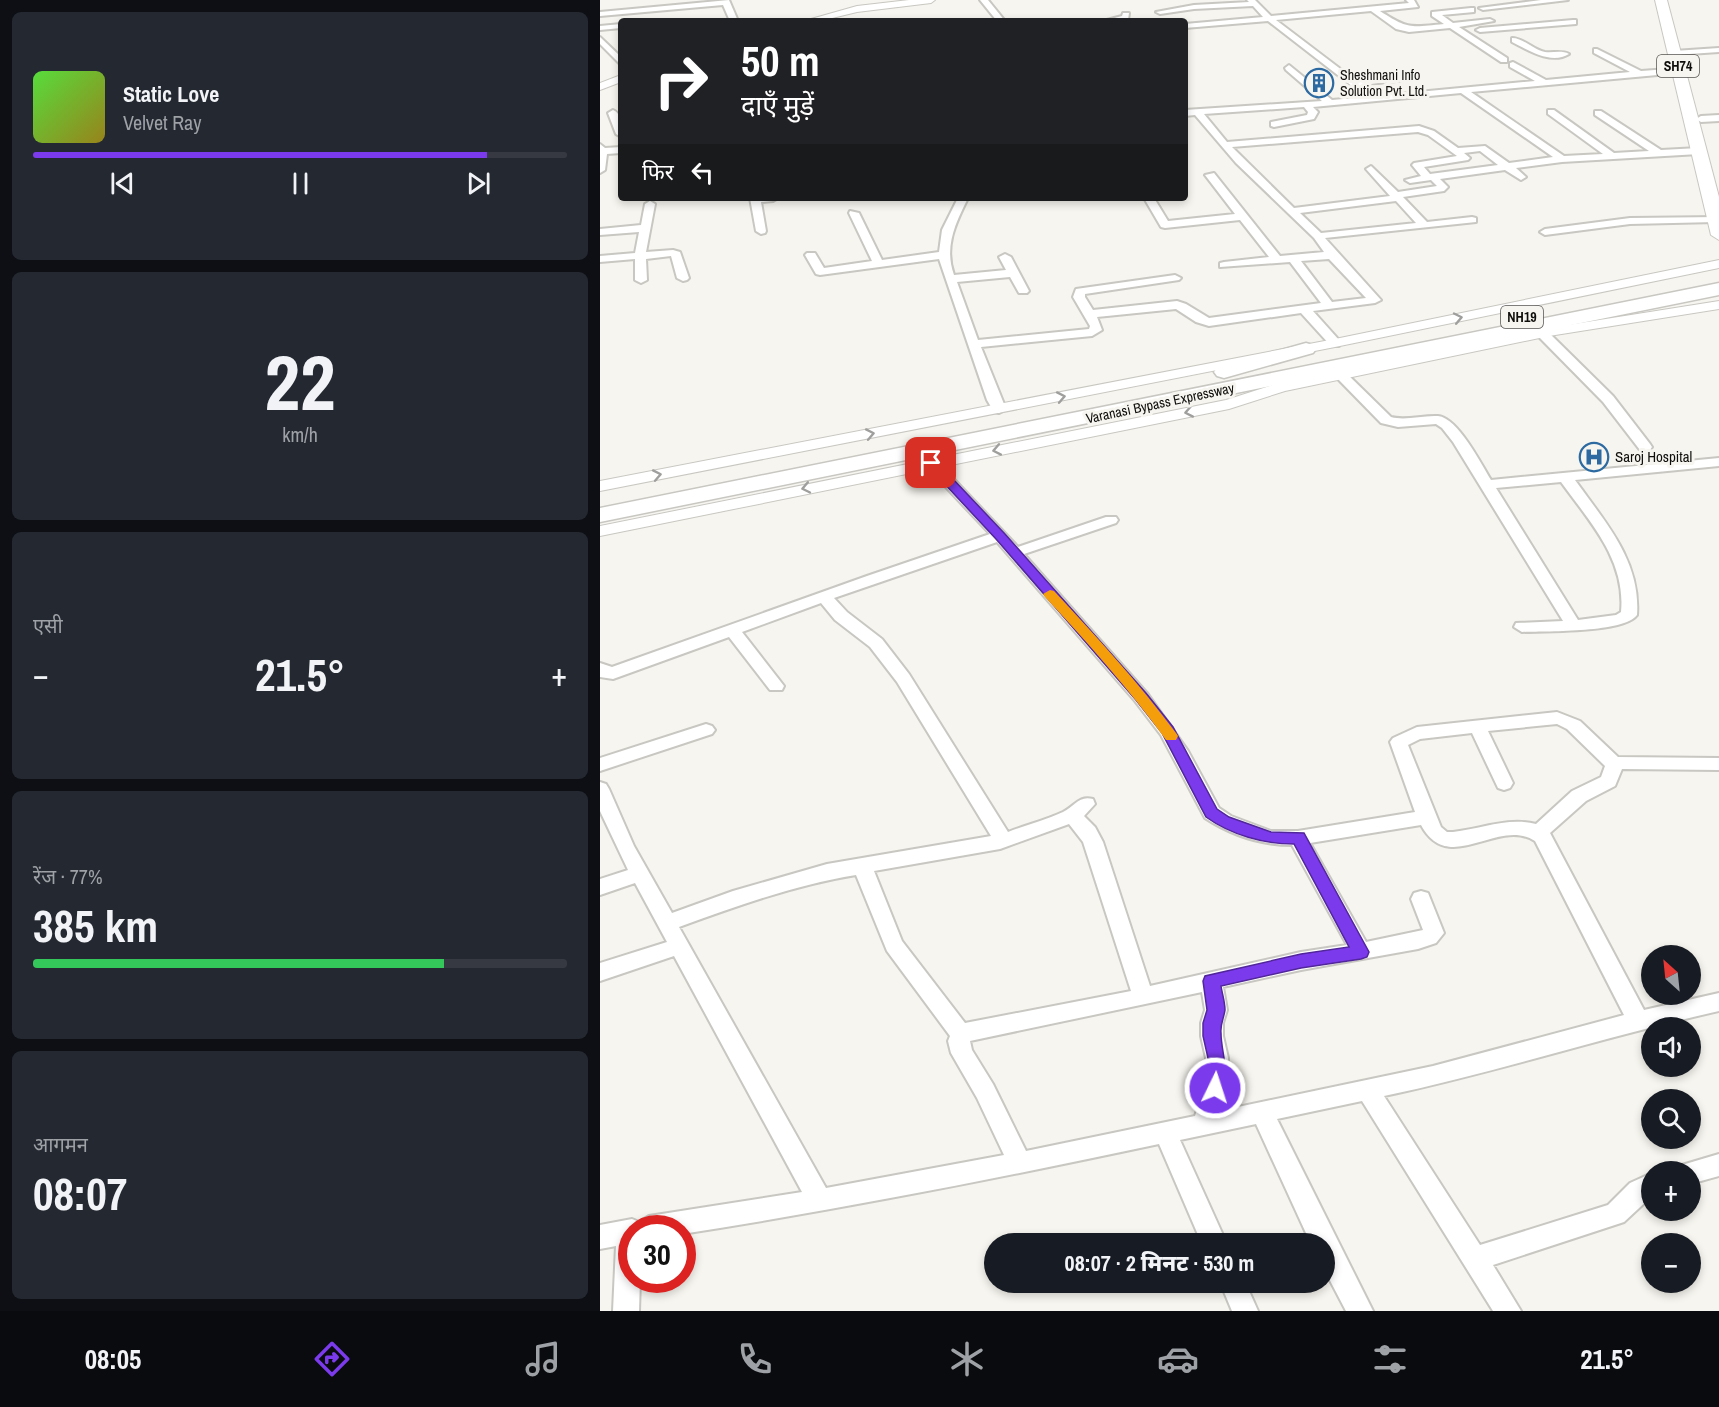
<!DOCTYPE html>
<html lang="hi">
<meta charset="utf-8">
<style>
:root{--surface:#171b24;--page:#242831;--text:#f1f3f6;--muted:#9ea1a6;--line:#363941;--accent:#7c3aed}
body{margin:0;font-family:"Archivo Narrow","Noto Sans Devanagari",sans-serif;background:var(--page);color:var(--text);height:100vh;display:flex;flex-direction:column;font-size:22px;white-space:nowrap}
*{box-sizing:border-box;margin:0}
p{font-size:20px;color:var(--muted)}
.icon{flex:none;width:33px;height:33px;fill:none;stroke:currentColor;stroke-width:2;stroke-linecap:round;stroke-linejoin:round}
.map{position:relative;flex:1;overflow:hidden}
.side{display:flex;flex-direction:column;gap:12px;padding:12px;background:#0d0f14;width:600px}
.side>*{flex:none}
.top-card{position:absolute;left:18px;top:18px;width:570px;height:183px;border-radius:6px;box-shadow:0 3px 9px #0003;background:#202124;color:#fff;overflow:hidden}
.needle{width:39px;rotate:333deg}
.controls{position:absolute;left:1041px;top:945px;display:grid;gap:12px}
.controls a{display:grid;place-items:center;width:60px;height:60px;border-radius:50%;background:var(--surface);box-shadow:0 3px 9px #0003;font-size:30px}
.speed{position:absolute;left:18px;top:1215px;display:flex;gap:12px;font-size:30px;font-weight:700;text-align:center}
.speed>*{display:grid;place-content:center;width:78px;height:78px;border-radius:50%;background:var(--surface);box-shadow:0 3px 9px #0003;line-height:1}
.speed .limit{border:9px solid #d22;background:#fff;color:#111}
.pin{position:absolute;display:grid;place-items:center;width:51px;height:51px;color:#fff;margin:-26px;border-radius:12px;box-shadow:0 3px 9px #0006}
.me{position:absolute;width:66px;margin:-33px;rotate:4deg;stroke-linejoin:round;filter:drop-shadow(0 0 4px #0008)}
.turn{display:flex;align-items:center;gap:21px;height:126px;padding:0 24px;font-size:27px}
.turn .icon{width:78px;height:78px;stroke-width:2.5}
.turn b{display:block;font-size:42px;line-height:51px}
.then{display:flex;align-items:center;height:57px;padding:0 24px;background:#0003;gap:12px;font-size:22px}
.big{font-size:45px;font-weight:800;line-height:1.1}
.side .widget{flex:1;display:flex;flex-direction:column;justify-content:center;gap:9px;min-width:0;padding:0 21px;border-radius:9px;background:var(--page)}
.side .dial{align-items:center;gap:0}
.dial b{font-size:78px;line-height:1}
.song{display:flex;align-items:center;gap:18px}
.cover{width:72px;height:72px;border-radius:9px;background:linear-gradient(135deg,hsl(110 70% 55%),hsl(50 70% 35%))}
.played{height:6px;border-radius:3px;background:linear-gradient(90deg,var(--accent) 85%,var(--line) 85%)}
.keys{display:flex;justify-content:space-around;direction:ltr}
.heat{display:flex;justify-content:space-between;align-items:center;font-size:33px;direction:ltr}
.charge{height:9px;border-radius:4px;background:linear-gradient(90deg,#34c759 77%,var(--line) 0)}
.trip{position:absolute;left:384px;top:1233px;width:351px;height:60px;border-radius:30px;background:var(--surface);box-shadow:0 3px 9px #0003;font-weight:800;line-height:60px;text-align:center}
.tabs{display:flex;height:96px;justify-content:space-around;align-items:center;background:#090b0e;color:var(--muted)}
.tabs .icon{width:42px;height:42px}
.tabs .active{color:var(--accent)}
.tabs b{font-size:27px;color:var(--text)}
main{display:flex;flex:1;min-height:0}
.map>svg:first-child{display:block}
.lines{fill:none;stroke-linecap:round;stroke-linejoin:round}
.minor-casing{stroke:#c8c7c1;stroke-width:4}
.tertiary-casing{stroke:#c8c7c1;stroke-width:2}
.primary-casing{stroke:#c8c7c1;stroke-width:2}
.trunk-casing{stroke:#c8c7c1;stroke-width:3}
.minor{fill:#fff;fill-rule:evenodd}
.tertiary{fill:#fff;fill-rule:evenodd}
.primary{fill:#fff;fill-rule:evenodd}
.trunk{fill:#fff;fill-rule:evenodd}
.oneway{stroke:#9f9f9e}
.route{fill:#7c3aed;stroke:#51269a;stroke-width:1.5}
.slow{fill:#f59e0b}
.labels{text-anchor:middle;stroke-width:6;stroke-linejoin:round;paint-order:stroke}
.shield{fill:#f7f5ef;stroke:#555350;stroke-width:1.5}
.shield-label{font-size:14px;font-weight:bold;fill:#0f0e0c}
.far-poi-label{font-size:14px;fill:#0f0e0c;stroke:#f7f5ef;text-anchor:start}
.far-street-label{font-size:14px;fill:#0f0e0c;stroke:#f7f5ef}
.poi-label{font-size:15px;fill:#0f0e0c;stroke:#f7f5ef;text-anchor:start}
</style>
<main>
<section class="side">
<div class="widget">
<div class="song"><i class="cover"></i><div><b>Static Love</b><p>Velvet Ray</p></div></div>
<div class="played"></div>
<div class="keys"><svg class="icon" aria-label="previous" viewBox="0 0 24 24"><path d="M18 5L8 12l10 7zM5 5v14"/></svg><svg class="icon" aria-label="pause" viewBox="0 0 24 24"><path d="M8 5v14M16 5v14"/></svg><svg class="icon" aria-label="next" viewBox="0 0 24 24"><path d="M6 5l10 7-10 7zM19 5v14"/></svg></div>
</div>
<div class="widget dial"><b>22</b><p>km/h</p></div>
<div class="widget"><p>एसी</p>
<div class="heat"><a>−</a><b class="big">21.5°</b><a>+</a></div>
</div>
<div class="widget"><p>रेंज · 77%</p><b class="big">385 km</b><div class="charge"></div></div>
<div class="widget"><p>आगमन</p><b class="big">08:07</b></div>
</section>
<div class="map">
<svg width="1119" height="1311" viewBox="0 0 1119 1311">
<rect width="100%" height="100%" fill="#f7f5ef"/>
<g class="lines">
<g class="minor-casing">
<path id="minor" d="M129,0L138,21H130L123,5L0,16V12Z
M380,0H388L405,21H397Z
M647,0H655L671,16L809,3L806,0H814L818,7L780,11C809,30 811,27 844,24L832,16V12L871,8H874V12L842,15L853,23L890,19L894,21L859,27L907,58V62H901L850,28L809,32L796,29L771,11L676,20L755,80L813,73L817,76L813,79L761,85L776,96L935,81L910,67V63L913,62L946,80L1030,72L994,53V49H997L1041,71L1082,68V72L1079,73L871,92L964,156L1003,154L948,114V110H954L1014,153L1049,151L995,115V111H1001L1061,150L1099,148L1104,151L1099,154L962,162L916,168L926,177L921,180L905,170L840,179L848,187L844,191L803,197L827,222L872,217L876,218V222L725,238L781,300L775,303L713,311L739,340V346H731L701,313L609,326L596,322L576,309L497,317L502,330L492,336L381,347L406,409L399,413L394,412L387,400L339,259L220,275L216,274L205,255L207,253H215L224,268L272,261L249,213L250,211L259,213L282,260L339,252L342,230L358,198H368C355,224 344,247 354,275L406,270L399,257L405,254L411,257L429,291L427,293H419L410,277L357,282L378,340L489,329L490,326L473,297L476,289L575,275L581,278L579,280L485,294V297L493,310L577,301L586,304L609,318L721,303L690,262L620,267V263L624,262L669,257L640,220L565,228L561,227L544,198H554L568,221L635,214L605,175L614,173L680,256L724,252L714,238L636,163L595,115L585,116V110L722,101L686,70L685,68L689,65L732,100L766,97L668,21L585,28V24L663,17L653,6L594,9L560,14L556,12L594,5L649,2ZM861,93L953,157L909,163L885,146L858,148L834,131L819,126L627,142L604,114L704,107L708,112L707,115L671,122V126L674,127L714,119L718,112L713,107ZM818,132L828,135L857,156L814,163L812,165L821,176L805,180L810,183L831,180L837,186L798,192L771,166L766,169L790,196L694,208L632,147ZM880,151L898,165L830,174L824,167L868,160L870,158L864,153ZM796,201L816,223L721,233L700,213ZM729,259L766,298L732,302L701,261Z
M941,0H968L883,10L879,8Z
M523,13H529L528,20L503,21L522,16Z
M973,20H976V24L880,32L876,30L880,28Z
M21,24V28L0,30V26Z
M0,37L21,57V65L0,44Z
M912,38C924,38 933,50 945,52C953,53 962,50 969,54C951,65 928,50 912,42Z
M1119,48V52L1074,55L1070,53L1074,51Z
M13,110C23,114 21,128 21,137L16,134L8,113Z
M1119,115V121L1101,122L1096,119L1101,116Z
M0,144L5,148L21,147V153L7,154L5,170L0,173Z
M150,198H178L173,201L161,202L166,231L165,233L161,234L156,231Z
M50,201L55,204L46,252L73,250L80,252L89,278L87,280L83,281L77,278L71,256L46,259L47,280L41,283L35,280V259L0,262V256L35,253L39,232L0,235V229L41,225L45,204Z
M1119,217V221L1116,222L1030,224L945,235L940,232L945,229L1030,218Z
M942,329L946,330L1013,396L1050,444L1052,447L1050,450H1040L1003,402L938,336V330Z
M741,371L745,372L791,417C806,421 822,415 838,416C858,418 881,464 891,480L1119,458V466L975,480C1005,522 1041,561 1037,615C1024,633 945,631 922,632L914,627L916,623L963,621L853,442L842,428L836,424L798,427L781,423L737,378L735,375L737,372ZM961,482C990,522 1026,560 1021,612L1016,615L978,620L896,488Z
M331,459L336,460L418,547L506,517H516L518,520L516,523L424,554L547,693L588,751L619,808L631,816L671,831H698L815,812L790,742L793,738L817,727L957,712L980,721L1018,757L1119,758V770L1022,769L1015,786L986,801L950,833L1044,1010L1119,993V1011C1007,1036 897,1072 784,1096L880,1245L1008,1205L1030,1183L1052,1173V1196L1024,1222L893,1265L921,1311H893L762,1101L677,1119L773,1311H746L724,1269V1244H711L656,1124L580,1140L627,1244H602L559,1144C400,1178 242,1209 82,1234V1228H32V1280H40L39,1311H13L16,1246L0,1249V1225L32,1219L39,1222L49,1216L202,1192L74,956L0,981V963L67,942L35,883L0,895V879L28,870L0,811V782L6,784L9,789L34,846L72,913L133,891L227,864L391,836L297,682L270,647L235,620L221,603L142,632L184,686L182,690H170L129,637L13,679L0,677V663L12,667L267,576L390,534L326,466L324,463ZM397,542L535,701L561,735L605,818C631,835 662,845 692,845L747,945L701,952L550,986L503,842L495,827L484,816L495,804L493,799C479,795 475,806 463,812C446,820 426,825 408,832L309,674L282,639L247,612L234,598ZM957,724L967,729L1005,766L1001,777L972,791L936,824C908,817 881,829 853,832H847L841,827L808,745L820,739L872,733L898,788L904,790L910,788L913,783L888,731ZM469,824L483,842L531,991L365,1023L302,941L274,871L400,849ZM821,825C849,877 898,817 935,841L1024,1015L833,1066L619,1111L626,1088L628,1058L623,1036V1023L627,1010L623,987L701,970L818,949L836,943L844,933L828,893L821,891L814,893L811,899L823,930L766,942L710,843ZM256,875L287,951L350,1036L348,1041L351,1053L377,1098L404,1155L226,1188L79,927C137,906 195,885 256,875ZM602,992L605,1010L601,1023V1036L606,1058L604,1088L595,1116L426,1151L393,1084L372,1050L370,1041Z
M106,724L112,726L115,730L112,734L0,771V758Z
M1119,1154V1176L1090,1184V1172H1079L1082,1165Z
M620,1282H645L658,1311H632Z"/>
</g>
<g class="tertiary-casing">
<path id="tertiary" d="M309,0H335L331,3L257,12L220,21H204L257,6Z
M21,75V82L0,90V83Z
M1119,260V268L735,347L0,491V481L735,339Z
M1119,301V309L949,336L685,391L629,409L0,536V526L626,400L682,382L949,328Z"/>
</g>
<g class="primary-casing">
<path id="primary" d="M1055,0H1067L1119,197V240L1111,235Z"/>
</g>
<g class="trunk-casing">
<path id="trunk" d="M1119,283V295L0,522V508Z
M706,343L713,345L716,349L713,353L624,378L617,376L614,372L617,368Z"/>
</g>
<use href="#minor" class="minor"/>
<use href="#tertiary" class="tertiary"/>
<use href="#primary" class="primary"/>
<use href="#trunk" class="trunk"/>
</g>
<defs><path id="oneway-chevron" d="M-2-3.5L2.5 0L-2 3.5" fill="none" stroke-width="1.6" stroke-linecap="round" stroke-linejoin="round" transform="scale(1.5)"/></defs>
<g class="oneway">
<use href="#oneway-chevron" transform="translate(858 318) rotate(-12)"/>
<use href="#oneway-chevron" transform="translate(461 397) rotate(-11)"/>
<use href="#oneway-chevron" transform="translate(589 412) rotate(169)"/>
<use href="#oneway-chevron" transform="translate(270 434) rotate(-11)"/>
<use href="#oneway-chevron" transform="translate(397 450) rotate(169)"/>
<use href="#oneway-chevron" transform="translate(57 475) rotate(-11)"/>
<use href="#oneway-chevron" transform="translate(206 488) rotate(168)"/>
</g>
<path class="route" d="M331,459L335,460L405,534L546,693L573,727L617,809L629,817L671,832L704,833L769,952L767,957L761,959L701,968L621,986C622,993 625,1002 625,1010C624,1018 620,1024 621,1033C621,1053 631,1073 621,1093L615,1096L608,1093L605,1088L608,1058L603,1036V1023L607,1010L603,981L605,976L701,954L749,947L694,844C664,844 631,835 606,817L562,733L536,700L396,539L327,465V460Z"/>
<path class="slow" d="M450,590L454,591C497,637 538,682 576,733L578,736L576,740H566C529,689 488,643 445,597L443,594Z"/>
<defs>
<g id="building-ring" transform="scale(1.5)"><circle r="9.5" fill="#f7f5ef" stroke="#2c6aa1" stroke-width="1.5"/><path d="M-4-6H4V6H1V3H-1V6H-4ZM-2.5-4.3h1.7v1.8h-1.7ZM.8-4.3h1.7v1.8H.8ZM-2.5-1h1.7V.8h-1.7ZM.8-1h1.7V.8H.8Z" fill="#2c6aa1"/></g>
<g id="hospital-ring" transform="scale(1.5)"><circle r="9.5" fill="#f7f5ef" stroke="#2c6aa1" stroke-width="1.5"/><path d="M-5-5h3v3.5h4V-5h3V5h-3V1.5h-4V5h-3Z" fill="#2c6aa1"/></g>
</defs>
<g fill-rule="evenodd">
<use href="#building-ring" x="719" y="83"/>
<use href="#hospital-ring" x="994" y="457"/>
</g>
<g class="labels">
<g class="shield">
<rect x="1057" y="55" width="42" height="22" rx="4.5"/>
<rect x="901" y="306" width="42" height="22" rx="4.5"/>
</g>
<g class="shield-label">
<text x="1078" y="71">SH74</text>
<text x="922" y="322">NH19</text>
</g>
<g class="far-poi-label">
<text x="740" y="80">Sheshmani Info<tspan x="740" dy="16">Solution Pvt. Ltd.</tspan></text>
</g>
<g class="far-street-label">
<text transform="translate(560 403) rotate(-12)" y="5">Varanasi Bypass Expressway</text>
</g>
<g class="poi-label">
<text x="1015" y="462">Saroj Hospital</text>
</g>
</g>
</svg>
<div class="controls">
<a><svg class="needle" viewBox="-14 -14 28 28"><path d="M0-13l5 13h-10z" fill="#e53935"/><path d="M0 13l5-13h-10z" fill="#9ea1a6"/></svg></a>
<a><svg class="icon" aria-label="sound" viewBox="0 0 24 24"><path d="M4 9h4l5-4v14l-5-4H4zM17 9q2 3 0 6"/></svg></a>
<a><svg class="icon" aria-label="search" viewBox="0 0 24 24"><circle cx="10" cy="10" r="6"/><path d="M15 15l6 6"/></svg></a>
<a>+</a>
<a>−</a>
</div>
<div class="speed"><div class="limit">30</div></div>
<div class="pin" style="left:331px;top:463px;background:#d93025"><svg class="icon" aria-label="arrive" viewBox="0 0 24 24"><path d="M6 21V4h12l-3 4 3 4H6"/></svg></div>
<svg class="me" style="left:615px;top:1088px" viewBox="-20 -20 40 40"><circle r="17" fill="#7c3aed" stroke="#fff" stroke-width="3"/><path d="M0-11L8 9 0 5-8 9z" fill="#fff"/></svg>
<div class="trip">08:07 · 2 मिनट · 530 m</div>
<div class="top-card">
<div class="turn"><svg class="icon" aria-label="right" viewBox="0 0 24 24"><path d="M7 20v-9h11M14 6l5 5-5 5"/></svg><div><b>50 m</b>दाएँ मुड़ें</div></div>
<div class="then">फिर<svg class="icon" aria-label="left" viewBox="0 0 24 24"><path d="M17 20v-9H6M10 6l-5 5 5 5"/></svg></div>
</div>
</div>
</main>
<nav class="tabs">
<b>08:05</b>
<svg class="icon active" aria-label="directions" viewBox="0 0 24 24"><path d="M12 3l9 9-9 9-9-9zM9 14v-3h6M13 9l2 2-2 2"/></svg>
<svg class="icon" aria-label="music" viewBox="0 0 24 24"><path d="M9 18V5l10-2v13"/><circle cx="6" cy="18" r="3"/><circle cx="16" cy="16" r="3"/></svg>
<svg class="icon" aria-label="phone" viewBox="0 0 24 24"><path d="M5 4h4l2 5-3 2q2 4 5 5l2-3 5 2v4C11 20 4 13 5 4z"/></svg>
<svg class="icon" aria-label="climate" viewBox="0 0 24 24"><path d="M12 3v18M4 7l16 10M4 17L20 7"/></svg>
<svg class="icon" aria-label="car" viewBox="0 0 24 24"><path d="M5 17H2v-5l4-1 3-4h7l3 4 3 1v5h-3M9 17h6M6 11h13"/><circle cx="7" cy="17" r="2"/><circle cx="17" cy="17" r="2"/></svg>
<svg class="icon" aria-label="filters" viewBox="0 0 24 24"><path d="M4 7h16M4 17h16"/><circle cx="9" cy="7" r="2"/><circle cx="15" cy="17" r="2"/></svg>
<b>21.5°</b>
</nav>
